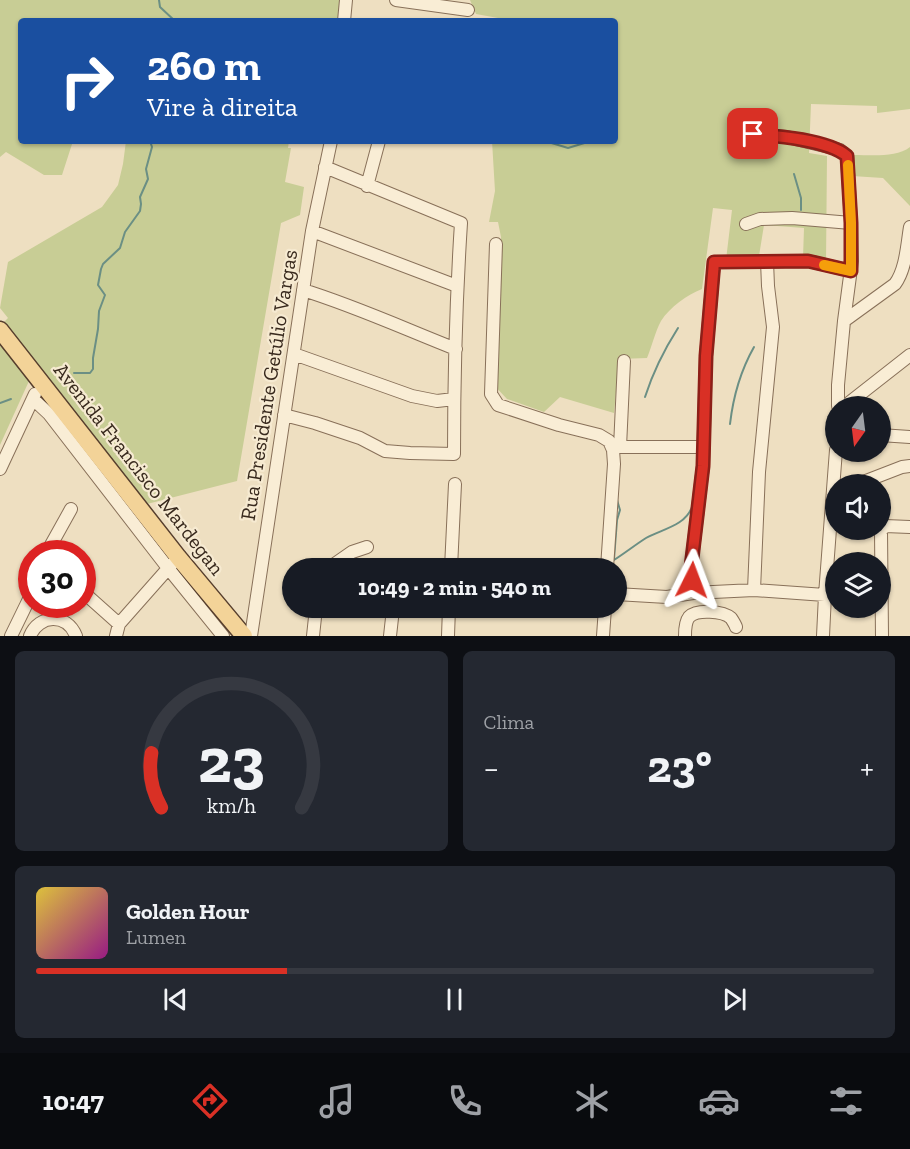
<!DOCTYPE html>
<html lang="pt">
<meta charset="utf-8">
<style>
:root{--surface:#171b24;--page:#242831;--text:#f1f3f6;--muted:#9ea1a6;--line:#363941;--accent:#d93025}
body{margin:0;font-family:"Zilla Slab",serif;background:var(--page);color:var(--text);height:100vh;display:flex;flex-direction:column;font-size:22px;white-space:nowrap}
*{box-sizing:border-box;margin:0}
p{font-size:20px;color:var(--muted)}
.icon{flex:none;width:33px;height:33px;fill:none;stroke:currentColor;stroke-width:2;stroke-linecap:round;stroke-linejoin:round}
.map{position:relative;height:636px;overflow:hidden}
.sheet{display:flex;flex-direction:column;gap:15px;padding:15px;background:#0d0f14;flex:1}
.sheet>*{flex:none}
.banner{position:absolute;left:18px;top:18px;width:600px;height:126px;border-radius:6px;box-shadow:0 2px 4px #0004;background:#1a4fa0;color:#fff;overflow:hidden}
.needle{width:39px;rotate:194deg}
.controls{position:absolute;left:825px;top:396px;display:grid;gap:12px}
.controls a{display:grid;place-items:center;width:66px;height:66px;border-radius:50%;background:var(--surface);box-shadow:0 2px 4px #0004;font-size:30px}
.speed{position:absolute;left:18px;top:540px;display:flex;gap:12px;font-size:30px;font-weight:700;text-align:center}
.speed>*{display:grid;place-content:center;width:78px;height:78px;border-radius:50%;background:var(--surface);box-shadow:0 2px 4px #0004;line-height:1}
.speed .limit{border:9px solid #d22;background:#fff;color:#111}
.pin{position:absolute;display:grid;place-items:center;width:51px;height:51px;color:#fff;margin:-26px;border-radius:12px;box-shadow:0 3px 9px #0006}
.me{position:absolute;width:66px;margin:-33px;rotate:3deg;stroke-linejoin:round;filter:drop-shadow(0 0 4px #0008)}
.turn{display:flex;align-items:center;gap:21px;height:126px;padding:0 30px;font-size:27px}
.turn .icon{width:78px;height:78px;stroke-width:2.5}
.turn b{display:block;font-size:42px;line-height:51px}
.big{font-size:45px;font-weight:700;line-height:1.1}
.sheet .card{flex:1;display:flex;flex-direction:column;justify-content:center;gap:9px;min-width:0;padding:0 21px;border-radius:9px;background:var(--page)}
.sheet .dial{align-items:center;gap:0}
.dial svg{height:156px;overflow:visible;fill:none;stroke:var(--line);stroke-width:7;stroke-linecap:round;text-anchor:middle}
.dial text{fill:var(--text);stroke:none}
.song{display:flex;align-items:center;gap:18px}
.cover{width:72px;height:72px;border-radius:9px;background:linear-gradient(135deg,hsl(50 70% 55%),hsl(310 70% 35%))}
.played{height:6px;border-radius:3px;background:linear-gradient(90deg,var(--accent) 30%,var(--line) 30%)}
.keys{display:flex;justify-content:space-around;direction:ltr}
.heat{display:flex;justify-content:space-between;align-items:center;font-size:33px;direction:ltr}
.sheet .tiles{flex:1;display:grid;gap:15px;grid-template-columns:1fr 1fr}
.card:last-child{grid-column:span 2}
.trip{position:absolute;left:282px;top:558px;width:345px;height:60px;border-radius:30px;background:var(--surface);box-shadow:0 2px 4px #0004;font-weight:700;line-height:60px;text-align:center}
.dock{display:flex;height:96px;justify-content:space-around;align-items:center;background:#090b0e;color:var(--muted)}
.dock .icon{width:42px;height:42px}
.dock .active{color:var(--accent)}
.dock b{font-size:27px;color:var(--text)}
.map>svg:first-child{display:block}
.green{fill:#c8cd95}
.lines{fill:none;stroke-linecap:round;stroke-linejoin:round}
.stream{stroke:#6b8f84;stroke-width:2}
.minor-casing{stroke:#887059;stroke-width:14}
.major-casing{stroke:#563e2d;stroke-width:19}
.minor{stroke:#f9edd5;stroke-width:12}
.major{stroke:#f3d398;stroke-width:16}
.route-casing{stroke:#8d1f18;stroke-width:15}
.route{stroke:#d93025;stroke-width:10}
.slow{stroke:#f59e0b;stroke-width:10}
.labels{text-anchor:middle;stroke-width:4.5;stroke-linejoin:round;paint-order:stroke}
.street-label{font-size:21px;fill:#38291d;stroke:#f6ead1}
</style>
<div class="map">
<svg width="910" height="636" viewBox="0 0 910 636">
<rect width="100%" height="100%" fill="#eedfc1"/>
<path class="green" d="M0,0H342L341,21H21V141H73L62,175H44L6,152L0,157Z
M470,0H910V109L877,113V106L811,104L809,153L827,156L826,264L803,258L804,228L764,225L759,256L726,260L732,210L713,208L702,289C687,295 670,307 661,321C655,332 652,346 647,358L619,359L614,413L560,397L544,412L507,399L492,383L500,307L501,237L498,222H489L495,191L492,141H615V21H498V18L476,14Z
M126,141H289L288,148H291L285,182L304,187L300,215L281,223L237,481L143,505L2,324L8,318L0,308L8,262L102,207L118,185L123,164Z
M910,147V206L883,178L852,176L854,155C871,155 896,158 910,147Z
M0,344L29,381L0,445Z"/>
<g class="lines">
<path class="stream" d="M159,0L160,7L175,21
M545,141L568,148L591,141
M794,174L801,198V210
M74,373H90L93,369V358L98,329L99,311L105,295L98,285L101,269L103,264L120,248L125,232L140,211L141,204L140,197L148,179L146,169L152,147L150,141
M645,397C653,372 664,350 678,328
M0,403L11,399
M730,424C733,398 741,370 754,347
M614,559L617,520L620,510L617,500
M614,560C625,553 635,545 646,538C662,529 685,526 692,507"/>
<g class="minor-casing">
<path id="minor" d="M396,0L468,10
M344,21L346,0
M734,129L753,134L787,137L829,147L840,150L847,156L851,223L852,261L844,321L838,385V406
M367,186L379,141
M746,224L760,219L792,218L851,223
M312,231L457,286
M496,244L491,394L498,405L559,425L599,435L609,441L613,450L614,464L607,568
M303,290C355,306 405,329 456,349
M844,321L895,284C906,269 907,245 910,227
M294,354L412,396L437,401L454,399
M33,399L49,414L168,568L223,636
M845,406L910,355
M284,415L315,423L360,438L385,451L410,453L454,454C454,377 456,300 461,223L325,167
M880,435L910,437
M612,447H704
M620,447L624,361
M0,469L35,394
M858,484L902,467L910,466
M46,554L71,509
M329,568L352,552L367,547
M451,568L455,484
M754,590L759,472L773,327L768,286L767,261
M82,591L119,624L116,636
M693,593L691,567L703,466L706,356L714,262L808,261L851,271
M616,594L667,597L693,593L754,590L825,595
M119,624L172,564
M11,636L32,593
M30,636C39,614 67,613 76,636
M251,636L312,231L331,141
M313,636L316,608
M390,636L393,609
M448,636L449,608
M603,636L605,608
M685,636C685,630 685,622 689,617C697,609 723,611 731,618C733,621 735,624 736,627
M823,636L825,595L836,450
M882,636L881,531L885,526L910,527"/>
</g>
<g class="major-casing">
<path id="major" d="M0,330L178,557L244,636"/>
</g>
<use href="#minor" class="minor"/>
<use href="#major" class="major"/>
</g>
<g class="lines">
<g class="route-casing">
<path id="route" d="M692,580L691,567L703,466L706,356L714,262L808,261L851,271V223L847,156C828,140 778,136 753,134"/>
</g>
<use href="#route" class="route"/>
<path class="slow" d="M824,265L851,271V223L848,165"/>
</g>
<g class="labels">
<g class="street-label">
<text transform="translate(269 385) rotate(-81)" y="7">Rua Presidente Getúlio Vargas</text>
<text transform="translate(139 469) rotate(52)" y="7">Avenida Francisco Mardegan</text>
</g>
</g>
</svg>
<div class="controls">
<a><svg class="needle" viewBox="-14 -14 28 28"><path d="M0-13l5 13h-10z" fill="#e53935"/><path d="M0 13l5-13h-10z" fill="#9ea1a6"/></svg></a>
<a><svg class="icon" aria-label="sound" viewBox="0 0 24 24"><path d="M4 9h4l5-4v14l-5-4H4zM17 9q2 3 0 6"/></svg></a>
<a><svg class="icon" aria-label="layers" viewBox="0 0 24 24"><path d="M12 4l9 5-9 5-9-5zM3 14l9 5 9-5"/></svg></a>
</div>
<div class="speed"><div class="limit">30</div></div>
<div class="pin" style="left:753px;top:134px;background:#d93025"><svg class="icon" aria-label="arrive" viewBox="0 0 24 24"><path d="M6 21V4h12l-3 4 3 4H6"/></svg></div>
<svg class="me" style="left:692px;top:580px" viewBox="-20 -20 40 40"><path d="M0-17L14 15 0 8-14 15z" fill="#d93025" stroke="#fff" stroke-width="4"/></svg>
<div class="trip">10:49 · 2 min · 540 m</div>
<div class="banner">
<div class="turn"><svg class="icon" aria-label="right" viewBox="0 0 24 24"><path d="M7 20v-9h11M14 6l5 5-5 5"/></svg><div><b>260 m</b>Vire à direita</div></div>
</div>
</div>
<section class="sheet">
<div class="tiles">
<div class="card dial"><svg viewBox="0 0 100 80">
<path d="M14 69A42 42 0 1 1 86 69"/>
<path d="M14 69A42 42 0 0 1 9 41" stroke="#d93025"/>
<text x="50" y="56" font-size="32" font-weight="700">23</text>
<text x="50" y="72" font-size="11">km/h</text>
</svg></div>
<div class="card"><p>Clima</p>
<div class="heat"><a>−</a><b class="big">23°</b><a>+</a></div>
</div>
<div class="card">
<div class="song"><i class="cover"></i><div><b>Golden Hour</b><p>Lumen</p></div></div>
<div class="played"></div>
<div class="keys"><svg class="icon" aria-label="previous" viewBox="0 0 24 24"><path d="M18 5L8 12l10 7zM5 5v14"/></svg><svg class="icon" aria-label="pause" viewBox="0 0 24 24"><path d="M8 5v14M16 5v14"/></svg><svg class="icon" aria-label="next" viewBox="0 0 24 24"><path d="M6 5l10 7-10 7zM19 5v14"/></svg></div>
</div>
</div>
</section>
<nav class="dock">
<b>10:47</b>
<svg class="icon active" aria-label="directions" viewBox="0 0 24 24"><path d="M12 3l9 9-9 9-9-9zM9 14v-3h6M13 9l2 2-2 2"/></svg>
<svg class="icon" aria-label="music" viewBox="0 0 24 24"><path d="M9 18V5l10-2v13"/><circle cx="6" cy="18" r="3"/><circle cx="16" cy="16" r="3"/></svg>
<svg class="icon" aria-label="phone" viewBox="0 0 24 24"><path d="M5 4h4l2 5-3 2q2 4 5 5l2-3 5 2v4C11 20 4 13 5 4z"/></svg>
<svg class="icon" aria-label="climate" viewBox="0 0 24 24"><path d="M12 3v18M4 7l16 10M4 17L20 7"/></svg>
<svg class="icon" aria-label="car" viewBox="0 0 24 24"><path d="M5 17H2v-5l4-1 3-4h7l3 4 3 1v5h-3M9 17h6M6 11h13"/><circle cx="7" cy="17" r="2"/><circle cx="17" cy="17" r="2"/></svg>
<svg class="icon" aria-label="filters" viewBox="0 0 24 24"><path d="M4 7h16M4 17h16"/><circle cx="9" cy="7" r="2"/><circle cx="15" cy="17" r="2"/></svg>
</nav>
